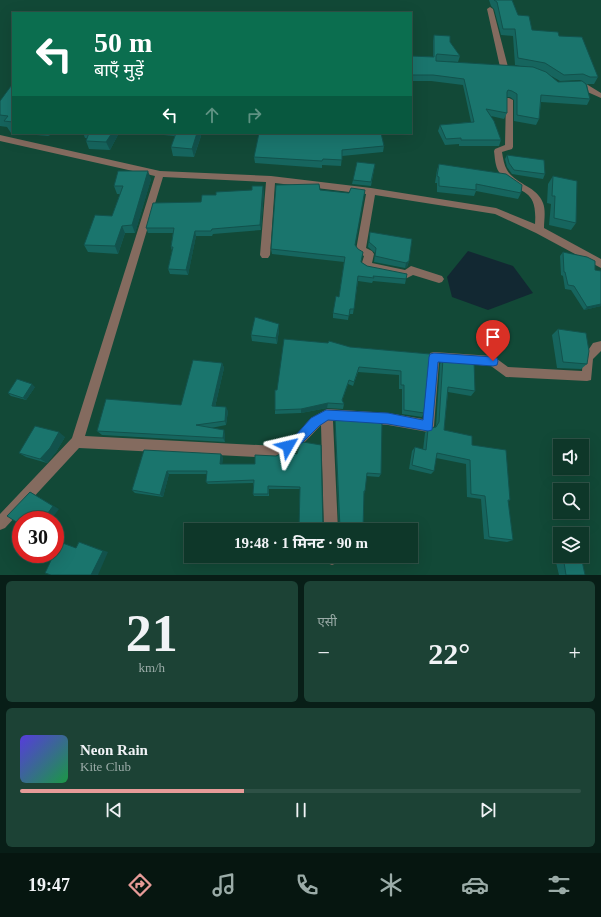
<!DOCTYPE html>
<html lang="hi">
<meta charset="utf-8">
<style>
:root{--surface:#0e3729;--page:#1c4235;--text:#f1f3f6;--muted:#9baca8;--line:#2e5146;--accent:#e69b98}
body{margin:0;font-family:"Times New Roman","Noto Sans Devanagari",serif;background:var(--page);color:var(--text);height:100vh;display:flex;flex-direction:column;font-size:15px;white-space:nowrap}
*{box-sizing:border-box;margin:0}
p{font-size:13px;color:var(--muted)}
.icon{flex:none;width:22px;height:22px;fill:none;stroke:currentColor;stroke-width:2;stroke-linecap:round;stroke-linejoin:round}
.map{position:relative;height:575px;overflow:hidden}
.side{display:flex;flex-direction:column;gap:6px;padding:6px;background:#081e17;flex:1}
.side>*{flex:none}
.banner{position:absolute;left:12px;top:12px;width:400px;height:122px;border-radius:0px;box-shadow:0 4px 16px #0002,0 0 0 1px var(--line);background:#0b6e4f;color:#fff;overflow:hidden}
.buttons{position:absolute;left:553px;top:439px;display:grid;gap:8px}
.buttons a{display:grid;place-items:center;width:36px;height:36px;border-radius:0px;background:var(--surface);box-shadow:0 4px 16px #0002,0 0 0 1px var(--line);font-size:20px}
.speed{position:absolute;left:12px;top:511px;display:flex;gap:8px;font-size:20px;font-weight:700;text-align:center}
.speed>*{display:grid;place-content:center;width:52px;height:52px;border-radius:50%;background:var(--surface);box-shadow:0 4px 16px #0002,0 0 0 1px var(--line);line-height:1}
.speed .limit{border:6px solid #d22;background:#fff;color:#111}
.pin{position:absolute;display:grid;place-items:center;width:34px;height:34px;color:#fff;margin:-41px -17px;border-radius:50% 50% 50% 0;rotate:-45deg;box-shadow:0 0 4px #0007}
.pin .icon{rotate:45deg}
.me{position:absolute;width:44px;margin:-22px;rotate:53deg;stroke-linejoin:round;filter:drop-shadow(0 0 3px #0008)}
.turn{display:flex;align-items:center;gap:14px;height:84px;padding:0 16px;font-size:18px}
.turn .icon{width:52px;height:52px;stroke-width:2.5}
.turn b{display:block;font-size:28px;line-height:34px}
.lanes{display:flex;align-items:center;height:38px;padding:0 16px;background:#0003;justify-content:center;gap:20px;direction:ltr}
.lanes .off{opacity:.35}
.big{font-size:30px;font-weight:700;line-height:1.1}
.side .widget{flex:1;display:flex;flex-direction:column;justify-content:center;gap:6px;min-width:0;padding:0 14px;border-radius:6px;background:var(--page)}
.side .dial{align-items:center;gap:0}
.dial b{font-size:52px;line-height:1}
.song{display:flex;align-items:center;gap:12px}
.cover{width:48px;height:48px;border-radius:6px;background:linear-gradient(135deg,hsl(250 70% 55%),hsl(140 70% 35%))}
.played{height:4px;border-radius:2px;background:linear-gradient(90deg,var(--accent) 40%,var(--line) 40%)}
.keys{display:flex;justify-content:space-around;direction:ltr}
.heat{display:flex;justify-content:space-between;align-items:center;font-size:22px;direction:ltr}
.side .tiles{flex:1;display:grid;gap:6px;grid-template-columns:1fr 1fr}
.widget:last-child{grid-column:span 2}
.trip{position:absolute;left:184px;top:523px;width:234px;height:40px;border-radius:0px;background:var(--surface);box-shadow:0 4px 16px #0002,0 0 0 1px var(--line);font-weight:700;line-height:40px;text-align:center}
.dock{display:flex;height:64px;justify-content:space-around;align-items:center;background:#061610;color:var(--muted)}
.dock .icon{width:28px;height:28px}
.dock .on{color:var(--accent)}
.dock b{font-size:18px;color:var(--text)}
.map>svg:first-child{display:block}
.water{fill:#122832}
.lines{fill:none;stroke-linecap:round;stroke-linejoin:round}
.minor{fill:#846b5f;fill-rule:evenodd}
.wall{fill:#16655e;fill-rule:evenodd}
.shaded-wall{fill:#12524c}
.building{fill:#1a756d;stroke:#12524c}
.route{fill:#1a73e8;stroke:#114b97}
</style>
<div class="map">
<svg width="601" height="575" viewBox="0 0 601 575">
<rect width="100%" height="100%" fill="#124937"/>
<path class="water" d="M468,251L513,266L533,293L488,310L452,297L447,277Z"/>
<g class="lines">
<path class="minor" d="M490,7L493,9L508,67L504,69L500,67L487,9Z
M574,82H583L601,93V98L574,86Z
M506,98H509L513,100V147L512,149L502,152C503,158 504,165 507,170C516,185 537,186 543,203C546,211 544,220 544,228L601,259V268L536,233L495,214L375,195L366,248L372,251L374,254L372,263L405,270L411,266L442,276L444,279L442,282L439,283L413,275L407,278L366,270L363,269L361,266L364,256L358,253L356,250L366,194L275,183L270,255L268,258H262L260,255L266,182L163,177L85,436L276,446L295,436L311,418L327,409L388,413L423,419L429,357L430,353L434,352L493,356L508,367L582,371L583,358L593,343L601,341V351L593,359L591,380L587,381L506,377L491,366L439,362L434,426L432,430L428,432L388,425L333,421L338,530H324L321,425L303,444L277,458L79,448L5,528L0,530V514L72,438L155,176L0,141V135L160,171L271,176L371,188L496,208L535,224C538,182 515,198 499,172C495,166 495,158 494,151L495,149L505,145Z
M324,556H338L339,558L337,563L332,565L327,563Z"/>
</g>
<path class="wall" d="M489,0H512L518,15L532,30L559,36L598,77L594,84H587L590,99L587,105L541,102L539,119L536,125L514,121V100L510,97H507V113L504,119L491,116L501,140L499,146H459V144L445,145L438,131L440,125L471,122L463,85L431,81H411V56L433,57V41L434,35L450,42L460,56L458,62L436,61L525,67L515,65L513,36L501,35L494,9L491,6ZM546,73L560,81L580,80L582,81L558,82Z
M13,86V133H51L49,136L11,133L7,127L0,126V101Z
M83,133H119L110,150L89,149L86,141L87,138H85Z
M151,133H200L201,136L194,157L173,156L171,147L175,136L152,134Z
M384,146L383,152L342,156L341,166L322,165V168L255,163L254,157Z
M507,155L545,174L543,179L512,174L507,167L505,159Z
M375,164L371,186L352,184L353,180Z
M439,164L521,193L518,199L476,191L474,196L437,192V183H435L437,170Z
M553,176L576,223L571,230L549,225L551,204L547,203L548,184Z
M151,179L135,233H125L118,254L88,252L84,245L112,216L120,194H117L114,186Z
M264,191L261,230L213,234L212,236H196L188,275L170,274L168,269L172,251L171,247L173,233H148L146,228L216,195Z
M370,232L409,261L407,267L405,268L374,262L375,253L368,247Z
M355,245L361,262L367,266L406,279L405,284L373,281L372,283L358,281L353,314H349L348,320L333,318V313L339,297L344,262L272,254L271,249Z
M563,252L595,270L601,271V306L584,310L571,290L565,289L563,276L561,275L560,256Z
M558,329L587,364L581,369L557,368L552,335Z
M279,330L277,344L252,341L251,335Z
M350,347L430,354L424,413L422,417L402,414V389H399V375L358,372L353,386L348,384L342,401L344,404L343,409L327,408L301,413L275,414V410L277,390Z
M443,358L475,391L471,396L448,392L444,430L472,445L510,500L508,501L513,540L507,542L484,539L481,499L467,497L466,464L436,458L434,471L431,474L409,469L412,451L415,447L423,450L425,433L428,429L435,427L436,426L440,364Z
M222,363L224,368L215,407L228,411L226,425L211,428L225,434V442L102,435L97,431L181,405Z
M35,387L26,400L11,396L8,393Z
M335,419L381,474L379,477L366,476L365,491L364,494L363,530H299L300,489H269V496H254L253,494V483L208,484L206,482L207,474H169L163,497L135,493L132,490L144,450L223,457L222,464H255L276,456L283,453L323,528L325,530H339V529L335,423Z
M65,437L56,452L47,463L26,457L19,453Z
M560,552V556H581L585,575H559L554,554Z
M280,556L325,560V561L280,558Z"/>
<path class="shaded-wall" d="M47,133H51L49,136Z
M112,133H119L110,150L106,142Z
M197,133H200L201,136L194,157L192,149Z
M148,171L151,179L135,233L132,225Z
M263,186L264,191L261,230L260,225Z
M122,226L125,233L118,254L115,246Z
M195,231L196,236L188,275L186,270Z
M409,261L407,267L405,268L406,263Z
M601,304V306L584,310L587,307Z
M279,324V330L277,344L276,338Z
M222,363L224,368L214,411L212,406Z
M32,384L35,387L26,400L23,398Z
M328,403L327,408L301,413V409Z
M226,407L228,411L226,425L225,421Z
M224,430L225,434V442L223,438Z
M59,432L65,437L56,452L47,463L40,459Z
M221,454L223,457L222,467L220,464Z
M167,471L169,474L163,497L160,495Z
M30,492L37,496L59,509L51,520H43Z
M79,542L108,552L98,575H91Z"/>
<path class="building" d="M494,0H512L518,15L529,16L532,30L558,32L559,36L582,37L598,77H590L583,74L564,75L545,63L518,58L515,29H503L497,2Z
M434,35L450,36V42L460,56L437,54L436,56V61L533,67L546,72L558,82L582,81L586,84L590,99L541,95L539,119L517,115V94L512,91L508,90L507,92V113L486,109L494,121L501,140H461V138L446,139L440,125L474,122L464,79L433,75H411V56L434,57Z
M11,86H13V122L4,121L8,116L0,115V101Z
M89,133H112L106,142L86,141Z
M176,133H197L192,149L171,147Z
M259,133H381L384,146L342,150V160L323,159L322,161L254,157Z
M507,155L544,160L545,174L514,170L509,163Z
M357,162L375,164L371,182L353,180Z
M439,164L506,174L522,185L521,193L476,184V190L439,186V177L437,176Z
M118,171H148L132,225L122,226L115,246L84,245L95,215L112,216L123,186H114Z
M553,176L577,181L576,223L554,218L555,196H552Z
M319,184L320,190L349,193L351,188L365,190L355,245L358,249L363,252L361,262L367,266L407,274L406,279L373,276L374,278L358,276L354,309H350L349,316L333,313L336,296L339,297L345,257L271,249L276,185Z
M252,186H263L260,225L212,229L211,231H195L186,270L168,269L173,247H171L174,228H146L153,203L201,202L202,195H216V192L252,190Z
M370,232L412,239L409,261L406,263L375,256L376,248L369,242Z
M563,252L587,257L595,261V270L601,271V304L587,307L574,286L568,285L565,272H564Z
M255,317L279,324L276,338L251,335Z
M558,329L586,333L589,351L587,364L563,362Z
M284,339L328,343L329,341L350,347L430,354L424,413L404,410V385H401V371L359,367L354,382L349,380L342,400L344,404L328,403L301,409L275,410V390H277Z
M443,358L474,361L475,391L448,387L444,430L472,436V445L506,450L510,500H508L513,540L489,537L485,496L471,494L470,460L437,453L434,471L412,465L415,447L426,450L428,429L436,427L439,422Z
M193,360L222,363L212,406L226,407L225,421L196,425L224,430L223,438L97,431L106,399L181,405Z
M17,379L32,384L23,398L8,393Z
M335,419L382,422L381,474L367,473L365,491H364L363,530H299L300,487L268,486V494H253L254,480L206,482L207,471H167L160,495L132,490L144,450L221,454L220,464H255V455L276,456L283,453L297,454L300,444L303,442L321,445L323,528L325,530H339L340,528Z
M35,426L59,432L50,448L40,459L19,453Z
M30,492L53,506L43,520H21V525L7,516Z
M252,529L273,530H252Z
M60,542L76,548L79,542L103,551L91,575H51L45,573L54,554H55V552Z
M280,556H324L325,560L280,557Z
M563,556H581L585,575H566Z"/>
<path class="route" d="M434,353L493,357L497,358L498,361L497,365L493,366L438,362L432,430L428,431L388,424L328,420L319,426L302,443L288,451L284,450L283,446L284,442L295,436L311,418L326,410L388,413L423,420L429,357L430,354Z"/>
</svg>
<div class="buttons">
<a><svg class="icon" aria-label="sound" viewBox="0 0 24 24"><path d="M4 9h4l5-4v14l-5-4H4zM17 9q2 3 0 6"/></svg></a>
<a><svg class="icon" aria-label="search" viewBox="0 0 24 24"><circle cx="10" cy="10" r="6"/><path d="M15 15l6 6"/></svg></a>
<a><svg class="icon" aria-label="layers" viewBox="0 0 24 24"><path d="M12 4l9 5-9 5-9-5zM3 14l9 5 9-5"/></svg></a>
</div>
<div class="speed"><div class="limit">30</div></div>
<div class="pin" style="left:493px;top:361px;background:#d93025"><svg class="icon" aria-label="arrive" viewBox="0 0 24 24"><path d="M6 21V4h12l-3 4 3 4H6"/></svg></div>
<svg class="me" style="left:288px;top:446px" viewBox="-20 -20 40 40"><path d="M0-17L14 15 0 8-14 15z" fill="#1a73e8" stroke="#fff" stroke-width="4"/></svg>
<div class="trip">19:48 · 1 मिनट · 90 m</div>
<div class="banner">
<div class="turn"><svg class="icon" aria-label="left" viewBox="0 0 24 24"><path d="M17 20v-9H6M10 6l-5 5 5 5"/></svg><div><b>50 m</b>बाएँ मुड़ें</div></div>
<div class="lanes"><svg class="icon" aria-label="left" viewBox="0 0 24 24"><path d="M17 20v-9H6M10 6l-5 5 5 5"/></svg><svg class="icon off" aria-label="ahead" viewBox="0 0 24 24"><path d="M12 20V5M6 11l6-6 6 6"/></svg><svg class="icon off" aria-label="right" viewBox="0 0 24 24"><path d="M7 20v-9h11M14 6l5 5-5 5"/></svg></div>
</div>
</div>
<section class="side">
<div class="tiles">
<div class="widget dial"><b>21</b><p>km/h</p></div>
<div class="widget"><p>एसी</p>
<div class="heat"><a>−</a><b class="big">22°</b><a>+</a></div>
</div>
<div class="widget">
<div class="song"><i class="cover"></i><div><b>Neon Rain</b><p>Kite Club</p></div></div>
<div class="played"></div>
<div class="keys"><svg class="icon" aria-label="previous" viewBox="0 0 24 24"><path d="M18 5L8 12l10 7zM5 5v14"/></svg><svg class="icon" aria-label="pause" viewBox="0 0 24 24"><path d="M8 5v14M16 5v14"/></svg><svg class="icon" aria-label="next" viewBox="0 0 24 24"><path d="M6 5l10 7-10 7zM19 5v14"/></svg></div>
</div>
</div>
</section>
<nav class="dock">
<b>19:47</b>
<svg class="icon on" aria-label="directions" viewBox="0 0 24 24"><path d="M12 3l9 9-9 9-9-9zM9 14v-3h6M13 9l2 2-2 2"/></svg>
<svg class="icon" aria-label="music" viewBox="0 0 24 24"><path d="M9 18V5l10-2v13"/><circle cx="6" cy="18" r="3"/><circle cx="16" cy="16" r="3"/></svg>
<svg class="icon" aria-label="phone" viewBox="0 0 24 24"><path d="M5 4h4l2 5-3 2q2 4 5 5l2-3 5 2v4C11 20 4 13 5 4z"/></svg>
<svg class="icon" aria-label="climate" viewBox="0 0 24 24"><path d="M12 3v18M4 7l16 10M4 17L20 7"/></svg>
<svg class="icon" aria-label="car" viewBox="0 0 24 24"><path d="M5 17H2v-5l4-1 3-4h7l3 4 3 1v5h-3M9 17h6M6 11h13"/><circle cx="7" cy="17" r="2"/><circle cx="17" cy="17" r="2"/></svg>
<svg class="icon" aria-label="filters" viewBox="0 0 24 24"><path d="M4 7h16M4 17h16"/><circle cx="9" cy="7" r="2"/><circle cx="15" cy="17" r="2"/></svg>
</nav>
